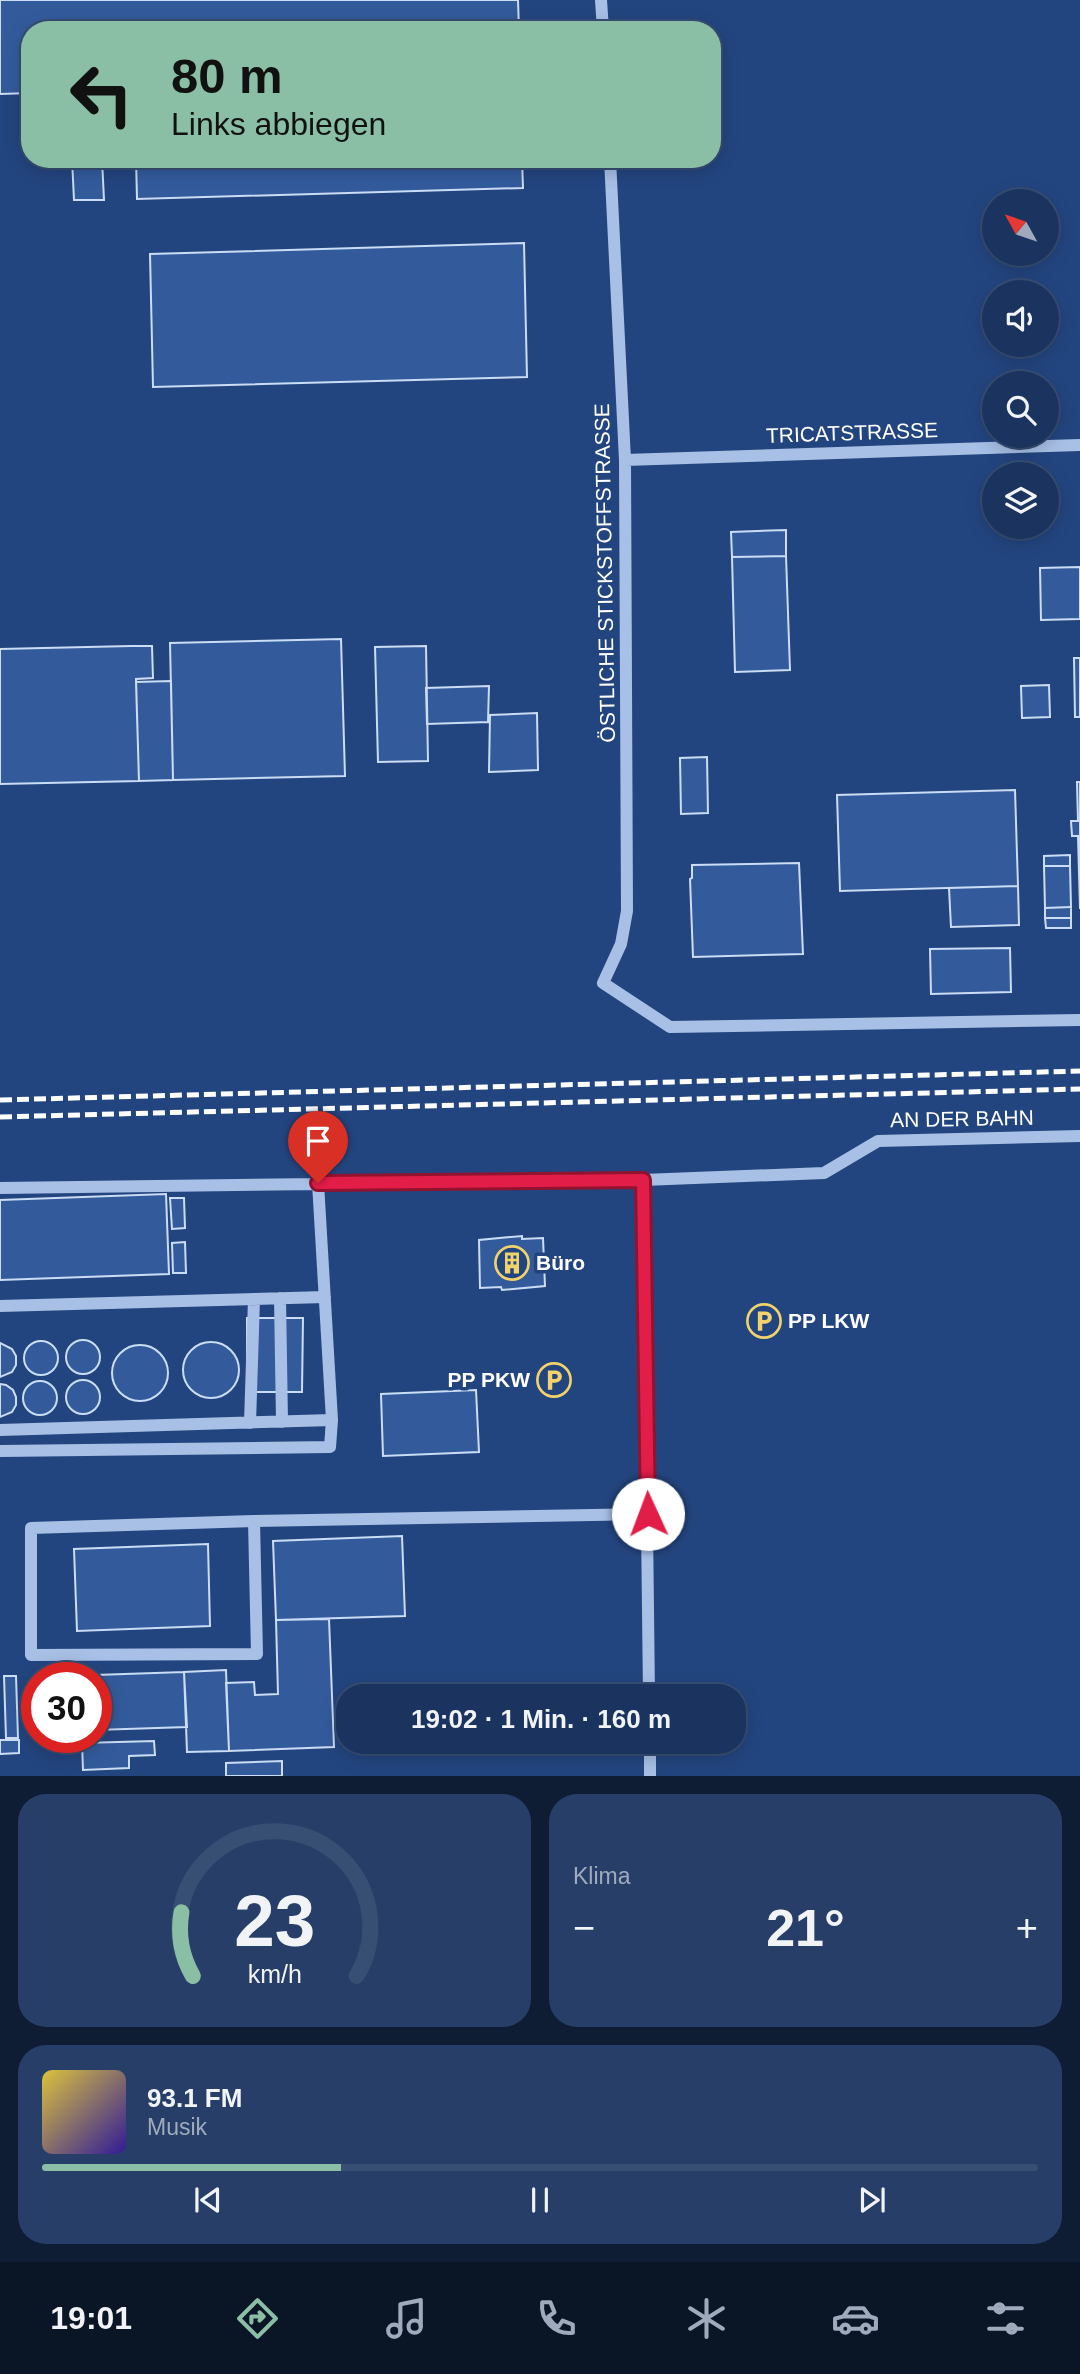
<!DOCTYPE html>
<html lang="de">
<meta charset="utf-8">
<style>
:root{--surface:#1a345f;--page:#273f68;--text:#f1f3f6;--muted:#9faabd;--line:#384f74;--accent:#8abfa5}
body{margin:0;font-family:Arial,sans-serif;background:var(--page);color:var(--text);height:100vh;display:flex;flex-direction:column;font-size:26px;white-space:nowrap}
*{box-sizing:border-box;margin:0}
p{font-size:23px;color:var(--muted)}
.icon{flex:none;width:38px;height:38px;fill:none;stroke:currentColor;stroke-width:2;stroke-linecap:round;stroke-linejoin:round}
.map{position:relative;height:1776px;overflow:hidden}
.sheet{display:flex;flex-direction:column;gap:18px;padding:18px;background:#0e1d34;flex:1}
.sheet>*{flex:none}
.hud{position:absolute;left:21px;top:21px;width:700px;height:147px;border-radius:28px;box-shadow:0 4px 18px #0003,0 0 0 2px var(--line);background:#8abfa5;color:#111;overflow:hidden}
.needle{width:46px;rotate:310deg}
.buttons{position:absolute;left:982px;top:189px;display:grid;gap:14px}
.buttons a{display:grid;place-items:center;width:77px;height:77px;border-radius:50%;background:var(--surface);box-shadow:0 4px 18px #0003,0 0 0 2px var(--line);font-size:35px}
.speed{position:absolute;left:21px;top:1662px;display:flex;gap:14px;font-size:35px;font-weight:700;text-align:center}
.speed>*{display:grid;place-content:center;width:91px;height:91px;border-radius:50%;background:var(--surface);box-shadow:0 4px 18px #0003,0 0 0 2px var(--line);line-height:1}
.speed .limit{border:10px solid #d22;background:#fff;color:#111}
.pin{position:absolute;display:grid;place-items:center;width:60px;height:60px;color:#fff;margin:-72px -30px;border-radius:50% 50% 50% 0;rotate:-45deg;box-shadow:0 0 7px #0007}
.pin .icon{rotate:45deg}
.me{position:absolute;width:77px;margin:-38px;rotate:358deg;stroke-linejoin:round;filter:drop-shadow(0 0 5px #0008)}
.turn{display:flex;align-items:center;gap:24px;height:147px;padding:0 35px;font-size:32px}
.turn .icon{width:91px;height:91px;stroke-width:2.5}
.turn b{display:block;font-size:49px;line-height:60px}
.big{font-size:52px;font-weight:800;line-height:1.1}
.sheet .tile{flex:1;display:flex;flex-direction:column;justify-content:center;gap:10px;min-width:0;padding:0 24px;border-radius:28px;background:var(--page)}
.sheet .dial{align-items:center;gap:0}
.dial svg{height:182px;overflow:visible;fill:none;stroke:var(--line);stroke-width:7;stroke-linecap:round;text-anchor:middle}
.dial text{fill:var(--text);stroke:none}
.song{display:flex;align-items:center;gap:21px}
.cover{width:84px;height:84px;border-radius:10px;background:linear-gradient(135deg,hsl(50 70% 55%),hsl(250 70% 35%))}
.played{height:7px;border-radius:4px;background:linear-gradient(90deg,var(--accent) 30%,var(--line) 30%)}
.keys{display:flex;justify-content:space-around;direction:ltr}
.heat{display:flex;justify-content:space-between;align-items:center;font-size:38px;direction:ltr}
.sheet .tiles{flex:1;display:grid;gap:18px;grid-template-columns:1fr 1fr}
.tile:last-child{grid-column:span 2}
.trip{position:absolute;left:336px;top:1684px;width:410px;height:70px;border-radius:28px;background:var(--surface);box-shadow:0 4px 18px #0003,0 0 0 2px var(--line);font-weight:800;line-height:70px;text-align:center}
.tab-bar{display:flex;height:112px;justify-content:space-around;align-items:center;background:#0a1526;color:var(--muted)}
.tab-bar .icon{width:49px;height:49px}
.tab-bar .active{color:var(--accent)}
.tab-bar b{font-size:32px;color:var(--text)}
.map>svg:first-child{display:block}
.building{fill:#335b9c;stroke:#cbdcf5;stroke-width:2}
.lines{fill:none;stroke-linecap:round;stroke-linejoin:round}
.minor{stroke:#a8c0e6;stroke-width:12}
.rail{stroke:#fff;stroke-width:5;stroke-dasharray:12 5;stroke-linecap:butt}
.route-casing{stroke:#92132f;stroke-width:18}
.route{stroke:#e11d48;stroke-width:12}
.labels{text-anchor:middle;stroke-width:7;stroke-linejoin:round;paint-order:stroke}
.street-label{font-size:21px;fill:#fff;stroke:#23457f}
.poi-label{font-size:21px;font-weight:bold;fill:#fff;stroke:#23457f;text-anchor:start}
</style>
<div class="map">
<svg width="1080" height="1776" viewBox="0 0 1080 1776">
<rect width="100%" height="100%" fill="#23457f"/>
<path class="building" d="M0,0H518L519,30H30V93L0,94Z
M72,159H102L104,200H74Z
M136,159H522L523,188L137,199Z
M524,243L527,377L153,387L150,254Z
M786,530V556L732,557L731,532Z
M786,556L790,670L735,672L732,557Z
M1080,567V619L1041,620L1040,568Z
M341,639L345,776L173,780L170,643Z
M131,646H152L153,678L136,679L139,781L0,784V649Z
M426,646L428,761L378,762L375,647Z
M1074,658H1080V717H1075Z
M171,681L173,780L139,781L136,682Z
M1049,685L1050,717L1022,718L1021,686Z
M489,686L488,722L427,724L426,688Z
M537,713L538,770L489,772L490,715Z
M707,757L708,813L681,814L680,758Z
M1077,782H1080V909L1078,836H1072L1071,821H1078Z
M1015,790L1018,886L840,891L837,795Z
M1070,855V866H1044V856Z
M799,863L803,954L693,957L690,879L692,878V865Z
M1044,866H1070L1071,907L1045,908Z
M1018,886L1019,925L951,927L949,888Z
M1071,907V918H1045V908Z
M1045,918H1071V928H1046Z
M1010,948L1011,992L931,994L930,949Z
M166,1194L169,1274L0,1280V1200Z
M170,1198H184L185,1228L172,1229Z
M522,1236V1239L543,1238L545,1286L502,1290L501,1287L480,1288L479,1240Z
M185,1242L186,1273H173L172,1243Z
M247,1318H303L302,1392H247Z
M66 1357a17 17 0 1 1 34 0a17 17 0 1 1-34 0Z
M24 1358a17 17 0 1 1 34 0a17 17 0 1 1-34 0Z
M183 1370a28 28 0 1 1 56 0a28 28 0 1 1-56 0Z
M0,1343L12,1349L16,1356V1365L12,1372L0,1377Z
M112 1373a28 28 0 1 1 56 0a28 28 0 1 1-56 0Z
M66 1397a17 17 0 1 1 34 0a17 17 0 1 1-34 0Z
M23 1398a17 17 0 1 1 34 0a17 17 0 1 1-34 0Z
M0,1384L6,1385L13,1390L16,1397V1405L12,1412L0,1417Z
M476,1390L479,1452L383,1456L381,1394Z
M402,1536L405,1616L276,1620L273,1541Z
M208,1544L210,1626L77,1631L74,1549Z
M329,1619L334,1747L229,1751L226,1683L254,1682L255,1695L278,1694L276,1620Z
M226,1670L229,1751L187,1752L184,1672Z
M184,1672L187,1727L96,1730V1678H67L66,1676Z
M4,1676H16L18,1738H6Z
M0,1740H19V1753L0,1754Z
M154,1741L155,1755L129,1756V1768L83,1770L82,1743Z
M282,1761V1776H226V1763Z"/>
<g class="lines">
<path class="minor" d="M601,0L603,30
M610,159L625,460L627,911L621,944L603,983L670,1027L1080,1020
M625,460L1080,445
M643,1180L649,1696
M0,1188L643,1180L824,1173L878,1141L1080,1136
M280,1298L282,1422
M0,1306L325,1297
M250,1423L254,1299
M0,1430L332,1420L318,1183
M0,1451L330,1447L332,1420
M254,1521L257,1654L31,1655V1528L254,1521L648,1514
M650,1741V1776"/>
<path class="rail" d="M0,1100L1080,1071
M0,1117L1080,1089"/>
</g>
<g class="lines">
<g class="route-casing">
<path id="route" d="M318,1183L643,1180L648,1514"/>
</g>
<use href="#route" class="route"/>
</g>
<defs>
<g id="building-ring" transform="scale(1.75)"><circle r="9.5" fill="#23457f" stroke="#f2d36b" stroke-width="1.5"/><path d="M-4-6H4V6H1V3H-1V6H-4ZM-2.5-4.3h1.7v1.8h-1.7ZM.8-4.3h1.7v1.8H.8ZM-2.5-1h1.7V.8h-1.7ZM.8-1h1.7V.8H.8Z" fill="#f2d36b"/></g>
<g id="parking-ring" transform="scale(1.75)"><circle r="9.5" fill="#23457f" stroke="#f2d36b" stroke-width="1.5"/><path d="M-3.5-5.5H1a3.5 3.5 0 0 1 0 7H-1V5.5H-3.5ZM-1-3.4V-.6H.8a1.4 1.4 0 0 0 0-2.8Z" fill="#f2d36b"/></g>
</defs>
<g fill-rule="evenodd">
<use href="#building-ring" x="512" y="1263"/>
<use href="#parking-ring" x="764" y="1321"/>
<use href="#parking-ring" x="554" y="1380"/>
</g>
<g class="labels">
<g class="street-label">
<text transform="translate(852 433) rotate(-2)" y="7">TRICATSTRASSE</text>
<text transform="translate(605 573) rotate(-91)" y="7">ÖSTLICHE STICKSTOFFSTRASSE</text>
<text transform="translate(962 1119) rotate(-1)" y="7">AN DER BAHN</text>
</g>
<g class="poi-label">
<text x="536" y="1270">Büro</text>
<text x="788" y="1328">PP LKW</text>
<text x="530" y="1387" text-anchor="end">PP PKW</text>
</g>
</g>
</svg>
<div class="buttons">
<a><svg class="needle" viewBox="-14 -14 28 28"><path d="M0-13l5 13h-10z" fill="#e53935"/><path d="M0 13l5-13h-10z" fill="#9faabd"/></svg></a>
<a><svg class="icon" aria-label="sound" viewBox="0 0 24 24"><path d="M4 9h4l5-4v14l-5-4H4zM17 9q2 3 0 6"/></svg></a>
<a><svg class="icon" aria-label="search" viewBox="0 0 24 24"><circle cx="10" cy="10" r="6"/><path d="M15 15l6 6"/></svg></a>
<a><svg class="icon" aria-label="layers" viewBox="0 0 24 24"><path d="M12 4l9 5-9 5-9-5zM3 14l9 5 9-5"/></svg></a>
</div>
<div class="speed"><div class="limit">30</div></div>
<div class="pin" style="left:318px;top:1183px;background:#d93025"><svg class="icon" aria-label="arrive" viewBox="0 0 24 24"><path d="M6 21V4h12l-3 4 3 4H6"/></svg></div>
<svg class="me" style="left:648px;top:1514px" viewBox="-20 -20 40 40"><circle r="19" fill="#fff"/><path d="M0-13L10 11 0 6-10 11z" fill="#e11d48"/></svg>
<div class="trip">19:02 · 1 Min. · 160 m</div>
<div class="hud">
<div class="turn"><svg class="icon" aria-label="left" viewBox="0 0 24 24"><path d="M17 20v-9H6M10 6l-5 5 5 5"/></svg><div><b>80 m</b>Links abbiegen</div></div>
</div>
</div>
<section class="sheet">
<div class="tiles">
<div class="tile dial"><svg viewBox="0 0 100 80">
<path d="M14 69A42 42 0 1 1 86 69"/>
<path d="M14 69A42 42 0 0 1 9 41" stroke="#8abfa5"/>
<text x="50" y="56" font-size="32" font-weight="700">23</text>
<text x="50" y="72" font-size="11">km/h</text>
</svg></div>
<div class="tile"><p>Klima</p>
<div class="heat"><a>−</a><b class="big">21°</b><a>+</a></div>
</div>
<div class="tile">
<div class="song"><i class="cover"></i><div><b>93.1 FM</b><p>Musik</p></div></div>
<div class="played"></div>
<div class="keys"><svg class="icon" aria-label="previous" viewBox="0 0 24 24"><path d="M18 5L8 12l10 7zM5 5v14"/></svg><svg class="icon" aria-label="pause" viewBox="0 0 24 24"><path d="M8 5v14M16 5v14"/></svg><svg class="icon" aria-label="next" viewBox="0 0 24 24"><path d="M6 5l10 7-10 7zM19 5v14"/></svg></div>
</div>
</div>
</section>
<nav class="tab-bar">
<b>19:01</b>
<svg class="icon active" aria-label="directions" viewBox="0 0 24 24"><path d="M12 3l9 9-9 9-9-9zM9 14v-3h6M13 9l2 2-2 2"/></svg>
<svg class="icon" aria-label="music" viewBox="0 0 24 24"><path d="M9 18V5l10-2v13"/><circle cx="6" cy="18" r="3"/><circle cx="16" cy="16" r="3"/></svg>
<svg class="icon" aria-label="phone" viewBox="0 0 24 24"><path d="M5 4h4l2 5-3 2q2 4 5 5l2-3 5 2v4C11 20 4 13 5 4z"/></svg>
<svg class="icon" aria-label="climate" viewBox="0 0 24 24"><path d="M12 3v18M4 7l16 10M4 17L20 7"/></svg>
<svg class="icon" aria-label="car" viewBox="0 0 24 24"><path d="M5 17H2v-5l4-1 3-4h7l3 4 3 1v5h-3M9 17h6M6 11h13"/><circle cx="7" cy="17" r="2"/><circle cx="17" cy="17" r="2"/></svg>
<svg class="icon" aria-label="filters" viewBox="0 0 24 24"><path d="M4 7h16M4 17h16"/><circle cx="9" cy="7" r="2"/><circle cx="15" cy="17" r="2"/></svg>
</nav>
